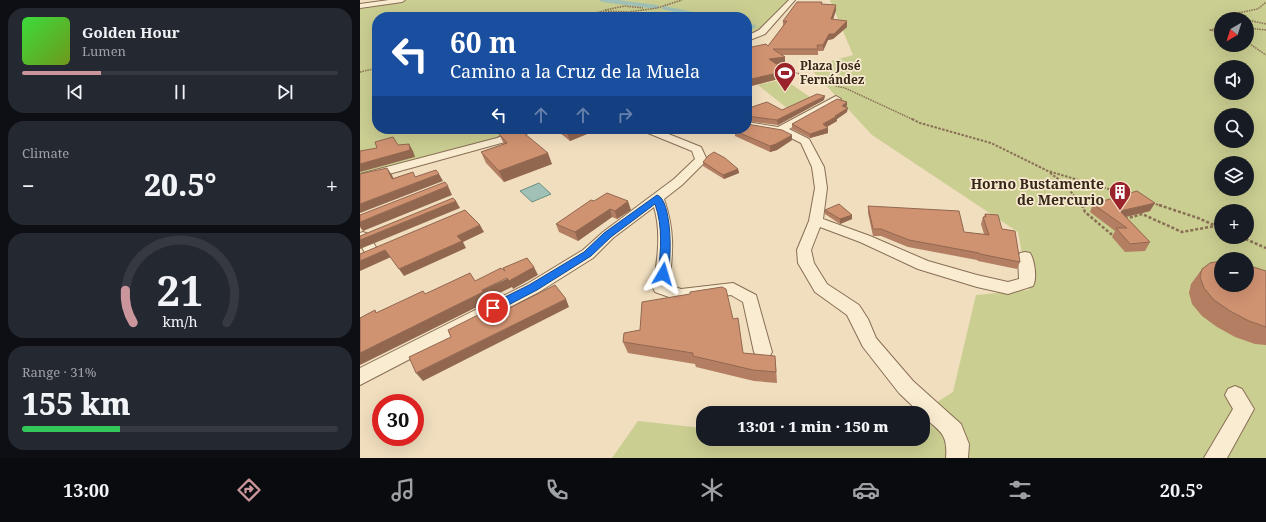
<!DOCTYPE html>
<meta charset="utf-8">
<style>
:root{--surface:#171b24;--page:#242831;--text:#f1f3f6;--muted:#9ea1a6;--line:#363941;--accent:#ca959b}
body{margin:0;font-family:"Noto Serif",serif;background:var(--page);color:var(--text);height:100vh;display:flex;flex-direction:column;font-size:15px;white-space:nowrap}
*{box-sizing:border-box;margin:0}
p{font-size:13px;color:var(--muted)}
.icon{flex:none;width:22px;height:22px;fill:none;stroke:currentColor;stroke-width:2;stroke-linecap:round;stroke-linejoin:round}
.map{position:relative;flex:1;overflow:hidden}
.sheet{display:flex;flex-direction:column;gap:8px;padding:8px;background:#0d0f14;width:360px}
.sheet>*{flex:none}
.banner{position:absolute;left:12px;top:12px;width:380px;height:122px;border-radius:16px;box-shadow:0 4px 16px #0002;background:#1a4fa0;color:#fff;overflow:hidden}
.needle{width:26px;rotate:219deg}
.fabs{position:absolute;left:854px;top:12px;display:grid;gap:8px}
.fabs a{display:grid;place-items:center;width:40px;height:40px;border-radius:50%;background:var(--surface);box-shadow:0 4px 16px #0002;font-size:20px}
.speed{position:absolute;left:12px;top:394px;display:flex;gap:8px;font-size:20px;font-weight:700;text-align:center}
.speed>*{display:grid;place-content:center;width:52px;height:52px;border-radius:50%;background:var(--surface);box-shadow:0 4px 16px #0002;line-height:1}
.speed .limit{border:6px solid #d22;background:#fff;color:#111}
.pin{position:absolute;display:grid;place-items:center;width:34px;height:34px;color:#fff;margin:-17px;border:2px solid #fff;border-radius:50%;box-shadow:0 1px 4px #0007}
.me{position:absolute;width:44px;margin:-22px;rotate:7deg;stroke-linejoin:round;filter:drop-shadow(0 0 3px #0008)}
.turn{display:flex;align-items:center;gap:14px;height:84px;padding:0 12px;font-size:18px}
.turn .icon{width:52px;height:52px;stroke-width:2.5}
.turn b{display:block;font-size:28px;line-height:34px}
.lanes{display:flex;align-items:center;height:38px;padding:0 12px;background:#0003;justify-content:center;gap:20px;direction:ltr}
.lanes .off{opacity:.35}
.big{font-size:30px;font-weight:800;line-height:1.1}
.sheet .card{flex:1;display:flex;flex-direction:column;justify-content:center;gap:6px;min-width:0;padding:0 14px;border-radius:16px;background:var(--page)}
.sheet .dial{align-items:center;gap:0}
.dial svg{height:104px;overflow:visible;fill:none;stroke:var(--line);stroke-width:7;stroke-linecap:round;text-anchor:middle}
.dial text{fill:var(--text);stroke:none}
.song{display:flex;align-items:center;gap:12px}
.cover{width:48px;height:48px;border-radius:6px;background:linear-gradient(135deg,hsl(120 70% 55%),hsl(80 70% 35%))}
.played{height:4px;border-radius:2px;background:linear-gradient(90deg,var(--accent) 25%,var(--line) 25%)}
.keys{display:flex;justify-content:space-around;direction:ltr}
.heat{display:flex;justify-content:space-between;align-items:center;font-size:22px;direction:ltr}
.charge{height:6px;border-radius:3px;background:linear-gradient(90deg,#34c759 31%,var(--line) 0)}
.trip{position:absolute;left:336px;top:406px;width:234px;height:40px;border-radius:16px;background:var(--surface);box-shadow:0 4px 16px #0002;font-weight:800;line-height:40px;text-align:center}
.tab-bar{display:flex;height:64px;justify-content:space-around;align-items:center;background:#090b0e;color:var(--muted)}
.tab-bar .icon{width:28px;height:28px}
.tab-bar .on{color:var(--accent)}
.tab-bar b{font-size:18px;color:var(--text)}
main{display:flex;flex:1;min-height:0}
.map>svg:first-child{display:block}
.green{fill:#cace91;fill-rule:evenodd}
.water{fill:#a1c1b6;stroke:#698f83}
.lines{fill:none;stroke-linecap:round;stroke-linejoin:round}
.canal{fill:#a1c1b6;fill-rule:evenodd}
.minor-casing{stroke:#896e56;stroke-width:2}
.path-far2{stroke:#896e56;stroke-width:1.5;stroke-dasharray:1.5 1;stroke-linecap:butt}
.path-far1{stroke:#896e56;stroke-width:2;stroke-dasharray:2.5 1.5;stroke-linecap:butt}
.path{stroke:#896e56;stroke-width:2.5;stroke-dasharray:3 2;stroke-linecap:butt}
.minor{fill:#faecd1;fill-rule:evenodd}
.wall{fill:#b37e62}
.shaded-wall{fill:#926750}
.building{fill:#d09372;stroke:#926750}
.route{fill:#1a73e8;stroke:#114b97}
.labels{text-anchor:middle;stroke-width:3.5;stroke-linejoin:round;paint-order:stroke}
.far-poi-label{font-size:12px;font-weight:bold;fill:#37271b;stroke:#f7e9ce;text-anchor:start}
.poi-label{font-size:14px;font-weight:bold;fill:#37271b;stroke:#f7e9ce;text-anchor:end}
</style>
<main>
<section class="sheet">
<div class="card">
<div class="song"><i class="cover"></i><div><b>Golden Hour</b><p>Lumen</p></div></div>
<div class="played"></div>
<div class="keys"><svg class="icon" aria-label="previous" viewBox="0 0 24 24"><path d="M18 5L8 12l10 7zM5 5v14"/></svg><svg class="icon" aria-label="pause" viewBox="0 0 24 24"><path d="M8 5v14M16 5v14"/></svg><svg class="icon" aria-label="next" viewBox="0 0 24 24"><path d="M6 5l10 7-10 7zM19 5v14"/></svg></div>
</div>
<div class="card"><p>Climate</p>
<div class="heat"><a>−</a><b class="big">20.5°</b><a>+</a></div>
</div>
<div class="card dial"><svg viewBox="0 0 100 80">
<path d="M14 69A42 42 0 1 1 86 69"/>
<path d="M14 69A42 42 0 0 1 8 44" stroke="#ca959b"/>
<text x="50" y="56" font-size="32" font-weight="700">21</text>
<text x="50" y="72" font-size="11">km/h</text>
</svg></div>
<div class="card"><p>Range · 31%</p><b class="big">155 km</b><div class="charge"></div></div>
</section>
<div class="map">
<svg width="906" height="458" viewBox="0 0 906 458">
<rect width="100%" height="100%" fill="#f0debe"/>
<path class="green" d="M47,0H430L401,31L387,37V17H17V129H161L137,138L0,174V7Z
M470,0H906V458H252L278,421L343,428V439H450L509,445L519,439H563V413H560L593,392L616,295L669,290L658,232L512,135L449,67L493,55ZM861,19H887V45H861ZM861,67H887V93H861ZM861,115H887V141H861ZM861,163H887V189H861ZM861,211H887V237H861ZM861,259H887V285H861Z
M424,79L454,100L427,108L398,85Z"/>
<path class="water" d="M179,183L191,194L172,202L160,191Z"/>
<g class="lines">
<path class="canal" d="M239,0H258L297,5L300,7L297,9L242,2Z
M304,6L348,15L349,17H335L302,9V7Z
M387,24L395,25L396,27L392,29L387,28Z"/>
<g class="minor-casing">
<path id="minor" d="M29,0H45L42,2L0,8V4Z
M429,0H435L405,34L387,41V36L399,30Z
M476,96L481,99L479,101L429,129L449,139L464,167L467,188L463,219L510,236L568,261L617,275L648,282L659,279L658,257L660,253L665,252L670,253C675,261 677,279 673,286L648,294L617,287L558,269L500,242L460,227L451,250L454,263L467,284L499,305L508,319L516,338L553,381L601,424L609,444L608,458H586C588,433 580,432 563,416V413H560L539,393L503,347L487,315L455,292L438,263L437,250L449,221L455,188L452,167L441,143L423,134L387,128V122L418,127Z
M159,129H174L173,131L145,142L0,182V174L137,138Z
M282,129H296L341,147L347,160L322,185L304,199C315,231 313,252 309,285L321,289L373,283L396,295L412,352L409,357L403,360L397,357L394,352L383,302L371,295L320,301L295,292L293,288C297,261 302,234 294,207L253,238L233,258L179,292L0,385V368L167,284L223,250L243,232L314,179L335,159L332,151L283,131Z
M3,232L8,234L19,252L17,256L12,257L7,256L0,244V233Z
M875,386L882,389L894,409L867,458H844L873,409L865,395L868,389Z"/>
</g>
<path class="path-far2" d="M245,10L265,6L283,8
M239,13L259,17
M216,17L244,11L269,12L297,8L322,0
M878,19L872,14L898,9L906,2
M887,20L906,24
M861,28L850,30L861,33
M887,28L906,30
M887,42L906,55
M423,70C444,73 464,84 485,88L554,120
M0,72L17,68"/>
<path class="path-far1" d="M552,119L560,123L631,143L688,171L769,195
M690,173L704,183L722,206
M792,203L802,206"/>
<path class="path" d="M722,205L725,212L751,234H757
M799,205L838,218L861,228
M765,219L782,214L822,232L855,226
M881,237L906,248"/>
<use href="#minor" class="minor"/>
</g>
<path class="wall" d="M462,2V4L476,5V10L473,20L487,21V27L473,39L468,40L463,51H458V55H422L425,57V63L416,64L426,77L387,87V48L408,46L423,26V21Z
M464,100L418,125L387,121V107L389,108L422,110Z
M487,102V106L486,107L487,112L477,119V121L467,127L468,133L450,138L432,129V124Z
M195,129H239L210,141Z
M239,129H256L246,133Z
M357,129H387L432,135V140L417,150L410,152L375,136V132Z
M139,134L192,164L144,182L126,163L121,152L144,144Z
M343,162L378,169L379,173L364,179L343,166Z
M234,201L271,210L257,219L252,217L218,241L199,232L196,224Z
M733,204L790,211L766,217L790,242L785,251L765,252L752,237L755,231L730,212Z
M508,206L604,232L624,234L621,224L623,217H624L625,214L642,229L660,262L657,269L618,261L617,260L548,247L521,236H513L508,213Z
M465,210L492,215V219L480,224L465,214Z
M842,269L906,271V345L895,344L875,337L857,327L842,316L832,304L829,293L831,284Z
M373,319L383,353L416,367L417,383L394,381L336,367L335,364L268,353L263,342Z"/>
<path class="shaded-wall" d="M476,5V10L471,25V19Z
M487,21V27L473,39L468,40L463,51V45L469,34Z
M425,57V63L409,65V59Z
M426,71V77L387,87V80Z
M465,96L464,100L418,125L417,120Z
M487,102V106L481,110L482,106Z
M488,108L487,112L477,119V121L463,129V124L475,116Z
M468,128V133L450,138V134Z
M209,129H239L210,141L206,130Z
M245,129H256L246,133Z
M432,135V140L417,150L410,152V146Z
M49,144L53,151L55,157L0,172V164Z
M188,153L192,164L144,182L139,171Z
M27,168L32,175L37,186L32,179Z
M378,169L379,173L364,179L363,175Z
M79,174L83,181L0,213V204Z
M88,186L92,195L3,231L0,227V222Z
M96,201L100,208L0,249V240Z
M268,201L271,210L257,219L255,211Z
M795,203L790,211L756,219L760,211Z
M250,209L252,217L218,241L215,232Z
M492,215V219L480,224V219Z
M120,225L124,232L103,242L106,248L44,276L39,269L97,236Z
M25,250L31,257L0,271V261Z
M174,267L178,275L153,289L152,287L127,299L129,301L0,365V353L122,290Z
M206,299L209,307L63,381L56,373Z"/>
<path class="building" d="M437,2H462L461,4L476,5L471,19L487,21L474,34H469L463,45H457L458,49H413L425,57L409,59L426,71L387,80V48L406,44L408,46L427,21H423Z
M457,94L465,96L417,120L387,116V107L389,108L407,102L422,110Z
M477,99L487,102L482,106L488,108L475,116H477L463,124L468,128L450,134L432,124Z
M387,124L422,130L432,135L416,144L410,146L375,131L377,129H387Z
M152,129H159L188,153L139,171L121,152L147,143L139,134Z
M33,137L38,145L49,144L50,150L0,164V151L17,148L15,142Z
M354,152L365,158L378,169L363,175L343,162L348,156Z
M27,168L32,179L53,172L55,177L76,170L79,174L0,204V174Z
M85,182L88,186L0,222V215Z
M777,191L795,203L760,211L790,242L770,244L756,228H767L733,204Z
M247,193L268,201L255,211L250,209L215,232L196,224L231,200L234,201Z
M93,198L96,201L0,240V236Z
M479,204L492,215L480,219L465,210Z
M508,206L599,211L604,232L629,235L623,217H626L625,214L638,215L642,229L655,231L660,262L620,254L619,253L549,240L521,229H513Z
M105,210L120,225L97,236L102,241L39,269L25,250L0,261V254Z
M167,258L174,267L149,281L147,278L122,290L123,292L0,353V318L15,310L16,313L63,291L65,294L110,273L115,281L141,268L145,271L143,268Z
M861,261V285H887V265L906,271V327L889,321L870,311L854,300L844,288L840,277L842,269L850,263Z
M195,285L206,299L56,373L49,357L91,337L88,330L130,309L134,316Z
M362,287L366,289L373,319L378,318L383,353L415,356L416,372L393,370L333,356V353L263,342L264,333L280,330L282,302L330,294V292Z"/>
<path class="route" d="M297,195C312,199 313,264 306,277H299L298,274C301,250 303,227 295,204L251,237L231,256L177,290L137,311L133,312L129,311L128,308L129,305L169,285L224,252L244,233Z"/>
<defs>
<g id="stadium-pin" transform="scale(1.15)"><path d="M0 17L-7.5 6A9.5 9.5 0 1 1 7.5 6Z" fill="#9a232b" stroke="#f7e9ce"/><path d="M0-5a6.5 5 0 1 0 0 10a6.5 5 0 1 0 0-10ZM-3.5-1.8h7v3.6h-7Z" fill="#fff"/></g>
<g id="building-pin" transform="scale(1.15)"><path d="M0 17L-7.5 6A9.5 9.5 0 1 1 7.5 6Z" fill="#9a232b" stroke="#f7e9ce"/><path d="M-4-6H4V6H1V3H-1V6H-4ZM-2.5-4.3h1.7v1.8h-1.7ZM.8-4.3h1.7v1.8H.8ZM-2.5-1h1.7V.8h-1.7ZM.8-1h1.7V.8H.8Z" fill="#fff"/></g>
</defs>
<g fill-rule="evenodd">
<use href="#stadium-pin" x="425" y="73"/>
<use href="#building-pin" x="760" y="192"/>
</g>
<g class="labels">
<g class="far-poi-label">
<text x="440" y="70">Plaza José<tspan x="440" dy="14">Fernández</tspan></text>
</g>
<g class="poi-label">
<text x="744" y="189">Horno Bustamente<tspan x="744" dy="16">de Mercurio</tspan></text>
</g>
</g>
</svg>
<div class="fabs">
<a><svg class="needle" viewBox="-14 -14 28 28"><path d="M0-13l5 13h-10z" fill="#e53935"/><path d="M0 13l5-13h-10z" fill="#9ea1a6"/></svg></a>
<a><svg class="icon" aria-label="sound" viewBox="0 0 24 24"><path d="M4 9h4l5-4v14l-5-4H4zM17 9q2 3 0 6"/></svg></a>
<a><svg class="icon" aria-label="search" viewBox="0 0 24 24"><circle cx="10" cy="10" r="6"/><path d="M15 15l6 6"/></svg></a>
<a><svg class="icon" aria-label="layers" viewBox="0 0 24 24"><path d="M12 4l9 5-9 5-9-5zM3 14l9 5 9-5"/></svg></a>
<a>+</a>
<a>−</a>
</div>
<div class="speed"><div class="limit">30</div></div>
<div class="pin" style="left:133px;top:308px;background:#d93025"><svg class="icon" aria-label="arrive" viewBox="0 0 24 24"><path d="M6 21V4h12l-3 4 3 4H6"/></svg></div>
<svg class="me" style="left:303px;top:274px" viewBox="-20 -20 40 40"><path d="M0-17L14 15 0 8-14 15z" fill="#1a73e8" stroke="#fff" stroke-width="4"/></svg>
<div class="trip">13:01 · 1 min · 150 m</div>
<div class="banner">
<div class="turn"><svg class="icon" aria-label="left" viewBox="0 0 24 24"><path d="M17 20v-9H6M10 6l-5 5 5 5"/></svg><div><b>60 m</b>Camino a la Cruz de la Muela</div></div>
<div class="lanes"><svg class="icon" aria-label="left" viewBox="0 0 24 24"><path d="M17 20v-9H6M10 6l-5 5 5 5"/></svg><svg class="icon off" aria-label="ahead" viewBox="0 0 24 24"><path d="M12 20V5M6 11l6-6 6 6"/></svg><svg class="icon off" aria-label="ahead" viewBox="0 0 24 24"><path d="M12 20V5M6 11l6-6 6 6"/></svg><svg class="icon off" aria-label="right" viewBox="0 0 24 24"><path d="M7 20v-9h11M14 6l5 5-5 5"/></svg></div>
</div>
</div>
</main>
<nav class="tab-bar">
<b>13:00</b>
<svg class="icon on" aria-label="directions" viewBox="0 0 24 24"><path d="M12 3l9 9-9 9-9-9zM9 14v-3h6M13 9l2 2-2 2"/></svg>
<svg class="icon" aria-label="music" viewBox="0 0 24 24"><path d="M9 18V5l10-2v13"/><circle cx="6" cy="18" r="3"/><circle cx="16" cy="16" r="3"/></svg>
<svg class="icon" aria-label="phone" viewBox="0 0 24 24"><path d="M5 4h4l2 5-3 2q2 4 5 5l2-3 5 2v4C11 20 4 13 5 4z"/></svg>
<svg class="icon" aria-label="climate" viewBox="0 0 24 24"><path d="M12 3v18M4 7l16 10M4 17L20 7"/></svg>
<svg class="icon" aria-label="car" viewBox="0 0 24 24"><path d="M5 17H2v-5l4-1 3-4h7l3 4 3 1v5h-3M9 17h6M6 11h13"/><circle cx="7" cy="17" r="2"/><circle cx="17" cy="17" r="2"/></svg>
<svg class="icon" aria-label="filters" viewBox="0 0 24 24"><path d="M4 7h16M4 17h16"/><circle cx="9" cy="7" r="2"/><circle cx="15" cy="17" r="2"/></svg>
<b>20.5°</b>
</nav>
